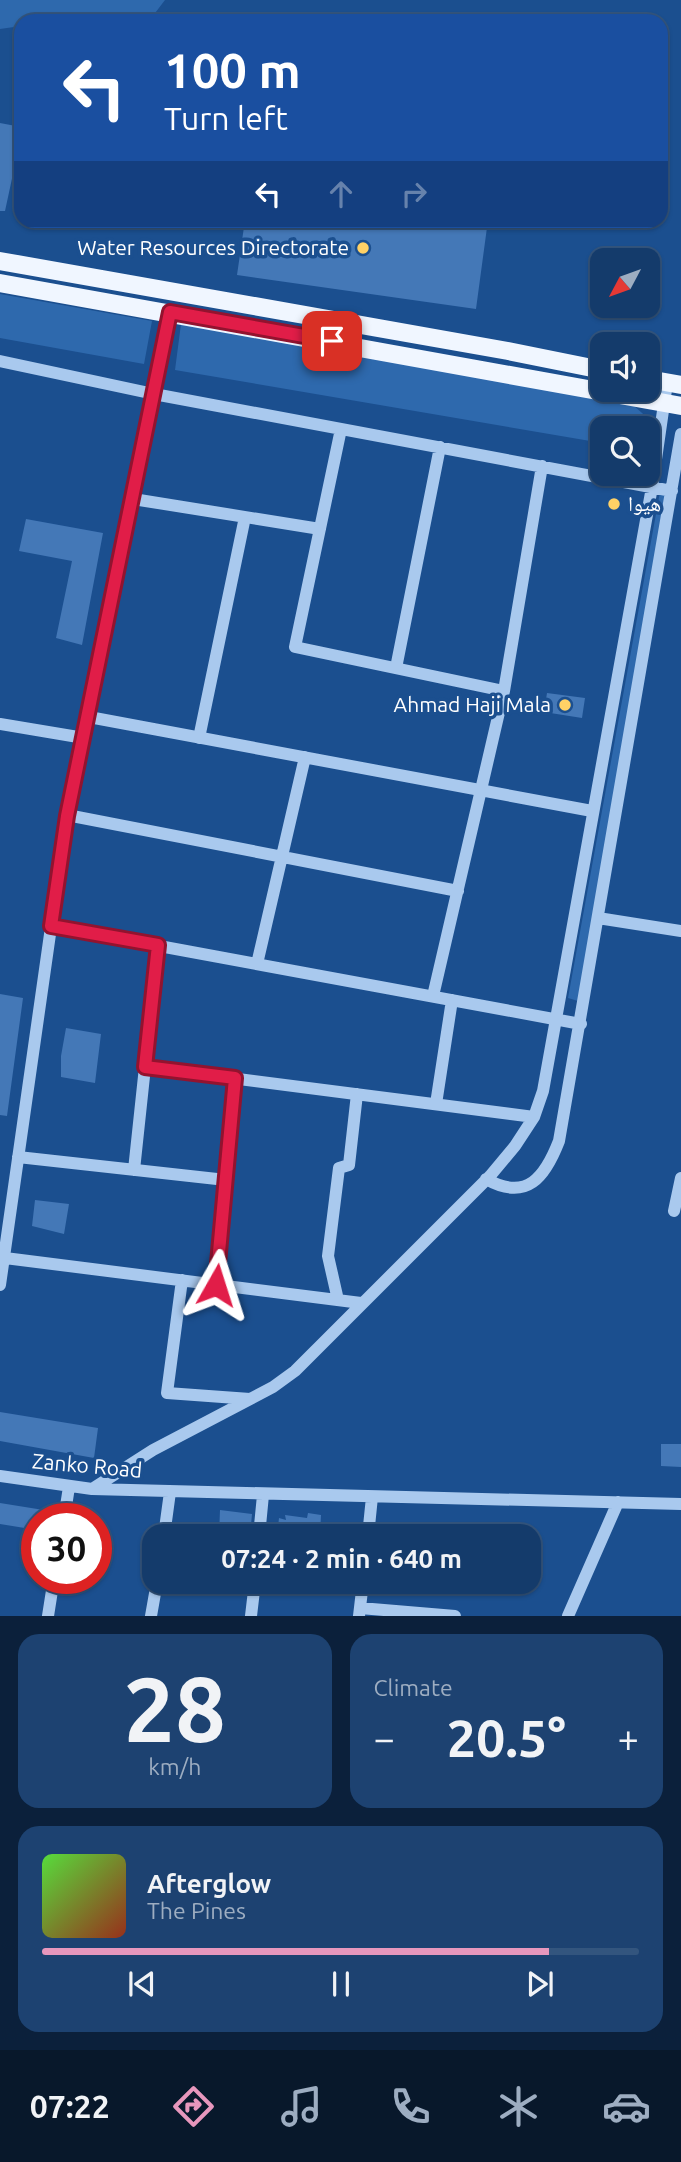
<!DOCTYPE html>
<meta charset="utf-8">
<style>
:root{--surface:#143b6b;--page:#1d4271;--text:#f1f3f6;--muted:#9dadc1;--line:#33557e;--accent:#e797bd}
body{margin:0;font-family:Ubuntu,"Noto Naskh Arabic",sans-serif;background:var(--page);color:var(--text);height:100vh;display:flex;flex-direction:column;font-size:26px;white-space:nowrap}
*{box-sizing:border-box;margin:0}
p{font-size:23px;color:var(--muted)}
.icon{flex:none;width:38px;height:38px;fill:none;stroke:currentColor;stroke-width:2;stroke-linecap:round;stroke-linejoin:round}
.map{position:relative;height:1616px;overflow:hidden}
.panel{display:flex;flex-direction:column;gap:18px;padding:18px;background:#0b203b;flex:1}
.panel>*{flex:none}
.banner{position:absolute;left:14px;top:14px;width:654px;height:214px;border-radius:21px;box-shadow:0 2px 5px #0004,0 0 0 2px var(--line);background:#1a4fa0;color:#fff;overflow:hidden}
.needle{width:46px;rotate:229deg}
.tools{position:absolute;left:590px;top:248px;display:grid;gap:14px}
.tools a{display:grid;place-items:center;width:70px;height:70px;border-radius:14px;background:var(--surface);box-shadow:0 2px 5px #0004,0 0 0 2px var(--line);font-size:35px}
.speed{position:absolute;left:21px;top:1503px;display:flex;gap:14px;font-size:35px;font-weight:700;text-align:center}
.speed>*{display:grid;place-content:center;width:91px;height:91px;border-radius:50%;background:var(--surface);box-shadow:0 2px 5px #0004,0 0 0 2px var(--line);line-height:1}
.speed .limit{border:10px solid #d22;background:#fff;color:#111}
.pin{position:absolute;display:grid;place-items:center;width:60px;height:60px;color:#fff;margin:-30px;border-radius:14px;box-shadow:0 4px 10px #0006}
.me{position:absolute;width:77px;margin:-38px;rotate:6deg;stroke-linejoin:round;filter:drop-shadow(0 0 5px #0008)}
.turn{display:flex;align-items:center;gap:24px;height:147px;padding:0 35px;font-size:32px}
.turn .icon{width:91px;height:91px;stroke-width:2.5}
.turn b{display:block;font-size:49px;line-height:60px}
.lanes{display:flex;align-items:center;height:66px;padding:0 35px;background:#0003;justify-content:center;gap:35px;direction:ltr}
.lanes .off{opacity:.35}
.big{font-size:52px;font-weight:600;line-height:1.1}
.panel .widget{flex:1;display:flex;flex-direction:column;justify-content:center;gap:10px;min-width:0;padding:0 24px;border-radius:21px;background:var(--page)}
.panel .dial{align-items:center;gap:0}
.dial b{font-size:91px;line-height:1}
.song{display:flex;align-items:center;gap:21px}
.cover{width:84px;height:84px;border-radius:10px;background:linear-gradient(135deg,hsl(110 70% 55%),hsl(10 70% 35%))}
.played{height:7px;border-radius:4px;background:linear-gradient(90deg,var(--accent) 85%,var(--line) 85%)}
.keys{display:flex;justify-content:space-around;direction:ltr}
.heat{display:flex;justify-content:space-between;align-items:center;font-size:38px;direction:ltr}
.panel .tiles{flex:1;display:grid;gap:18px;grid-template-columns:1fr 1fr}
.widget:last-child{grid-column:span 2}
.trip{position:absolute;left:142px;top:1524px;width:399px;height:70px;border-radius:21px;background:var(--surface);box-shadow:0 2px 5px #0004,0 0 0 2px var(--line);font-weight:600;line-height:70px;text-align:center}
.menu{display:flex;height:112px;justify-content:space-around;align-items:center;background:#08182b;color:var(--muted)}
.menu .icon{width:49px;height:49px}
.menu .on{color:var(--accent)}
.menu b{font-size:32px;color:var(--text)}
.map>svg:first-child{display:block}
.green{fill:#2e69ad}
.building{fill:#4478b7}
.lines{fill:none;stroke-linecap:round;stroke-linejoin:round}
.minor{stroke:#a9c9ee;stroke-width:12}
.major{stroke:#f0f6ff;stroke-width:18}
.route-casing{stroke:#92132f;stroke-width:18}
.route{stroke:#e11d48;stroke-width:12}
.poi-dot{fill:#ffd166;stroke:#1b4f8f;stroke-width:2.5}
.labels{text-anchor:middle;stroke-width:7;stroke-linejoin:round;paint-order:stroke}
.poi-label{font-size:21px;fill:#fff;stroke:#1b4f8f;text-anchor:end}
.street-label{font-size:21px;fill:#fff;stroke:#1b4f8f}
</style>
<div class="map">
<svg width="681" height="1616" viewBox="0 0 681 1616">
<rect width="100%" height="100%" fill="#1b4f8f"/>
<path class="green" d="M0,0H165L149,21H21V26L0,29Z
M0,294L152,321L144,364L0,338Z
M181,324L633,405L651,421L648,433V429H602V443L175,370Z
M660,492L668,494L578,1001L568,998Z"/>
<path class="building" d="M0,123L21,127V161L16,160L5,211H0Z
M245,220H488L476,309L237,275Z
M26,519L103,533L82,645L56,638L72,561L19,551Z
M547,693L585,698L582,718L544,712Z
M0,994L23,998L7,1116L0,1115Z
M66,1028L101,1034L95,1083L61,1077V1056Z
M35,1200L69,1204L64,1234L32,1226Z
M0,1412L98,1428L94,1458L0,1441Z
M661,1444H681V1467L661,1466Z
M0,1503L56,1512L55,1519H37V1530L0,1524Z
M220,1510L252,1514L250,1536H219Z
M308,1513L321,1515L320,1536H277L279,1518L286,1520L285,1515L307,1518Z"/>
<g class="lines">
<path class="minor" d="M0,361L154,394L672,491
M341,429L295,647L504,691
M133,499L320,529
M396,668L440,447
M89,717L592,811
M0,724L84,738
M199,738L245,517
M67,815L458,891
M598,918L681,931
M51,926L581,1024
M257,964L305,757
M433,996L504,691L542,466
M145,1067L534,1117
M436,1104L452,1000
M18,1157L226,1180
M134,1170L158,945
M486,1179C527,1202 545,1177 559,1141L681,434
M674,1211L681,1178
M5,1258L361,1303
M182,1280L167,1393L250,1399
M0,1285L67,815L170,312
M216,1285L235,1078
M338,1300L328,1256L339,1168L349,1165L357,1094
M0,1476L92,1489L681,1504
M92,1489L153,1450L273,1387L295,1371L490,1176L515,1146L534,1117L543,1091L652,487L667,383
M64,1519L69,1487
M164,1536L170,1492
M259,1536L263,1495
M368,1536L372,1497
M360,1608L455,1616
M48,1616L54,1578
M151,1616L157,1582
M251,1616L255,1582
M359,1616L363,1582
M568,1616L618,1502"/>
<path class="major" d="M0,261L508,351L602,370
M0,283L681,406
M648,379L681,385"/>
</g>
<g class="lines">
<g class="route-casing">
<path id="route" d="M216,1285L235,1078L145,1067L158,945L51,926L67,816L170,312L332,341"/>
</g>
<use href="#route" class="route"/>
</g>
<g class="poi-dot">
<circle cx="363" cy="248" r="7"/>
<circle cx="614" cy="504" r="7"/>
<circle cx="565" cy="705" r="7"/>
</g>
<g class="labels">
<g class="poi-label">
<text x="349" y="255">Water Resources Directorate</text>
<text x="628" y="511" text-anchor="start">هیوا</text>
<text x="551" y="712">Ahmad Haji Mala</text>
</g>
<g class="street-label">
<text transform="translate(87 1466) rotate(5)" y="7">Zanko Road</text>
</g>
</g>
</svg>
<div class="tools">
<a><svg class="needle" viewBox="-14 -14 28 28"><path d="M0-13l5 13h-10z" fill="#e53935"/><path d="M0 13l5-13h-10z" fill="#9dadc1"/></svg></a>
<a><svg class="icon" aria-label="sound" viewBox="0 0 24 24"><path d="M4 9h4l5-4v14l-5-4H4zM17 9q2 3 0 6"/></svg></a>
<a><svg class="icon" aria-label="search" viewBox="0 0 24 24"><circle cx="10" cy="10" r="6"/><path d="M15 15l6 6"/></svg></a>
</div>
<div class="speed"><div class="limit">30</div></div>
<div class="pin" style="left:332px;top:341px;background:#d93025"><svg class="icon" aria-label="arrive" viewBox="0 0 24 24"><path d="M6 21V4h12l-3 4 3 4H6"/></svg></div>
<svg class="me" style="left:216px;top:1285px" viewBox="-20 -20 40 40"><path d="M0-17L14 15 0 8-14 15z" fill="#e11d48" stroke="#fff" stroke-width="4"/></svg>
<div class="trip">07:24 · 2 min · 640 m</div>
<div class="banner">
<div class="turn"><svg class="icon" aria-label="left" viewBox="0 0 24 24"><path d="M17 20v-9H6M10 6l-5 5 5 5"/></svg><div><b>100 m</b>Turn left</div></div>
<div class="lanes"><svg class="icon" aria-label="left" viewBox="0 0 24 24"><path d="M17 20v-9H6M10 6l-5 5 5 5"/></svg><svg class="icon off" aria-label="ahead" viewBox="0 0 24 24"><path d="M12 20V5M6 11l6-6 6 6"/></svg><svg class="icon off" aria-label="right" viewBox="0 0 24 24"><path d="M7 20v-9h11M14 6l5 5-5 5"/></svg></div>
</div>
</div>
<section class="panel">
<div class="tiles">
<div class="widget dial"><b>28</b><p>km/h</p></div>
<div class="widget"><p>Climate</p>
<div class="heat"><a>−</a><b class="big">20.5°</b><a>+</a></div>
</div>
<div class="widget">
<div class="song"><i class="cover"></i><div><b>Afterglow</b><p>The Pines</p></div></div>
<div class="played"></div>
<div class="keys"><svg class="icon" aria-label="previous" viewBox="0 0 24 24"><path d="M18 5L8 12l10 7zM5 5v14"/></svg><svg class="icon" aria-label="pause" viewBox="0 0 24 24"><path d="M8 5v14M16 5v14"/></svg><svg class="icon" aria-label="next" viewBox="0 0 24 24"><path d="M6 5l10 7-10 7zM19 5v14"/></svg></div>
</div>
</div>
</section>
<nav class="menu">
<b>07:22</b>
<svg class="icon on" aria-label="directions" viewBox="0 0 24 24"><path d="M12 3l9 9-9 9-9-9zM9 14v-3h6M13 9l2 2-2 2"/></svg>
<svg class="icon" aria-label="music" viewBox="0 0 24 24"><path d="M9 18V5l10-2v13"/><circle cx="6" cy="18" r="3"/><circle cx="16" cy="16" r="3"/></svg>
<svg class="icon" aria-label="phone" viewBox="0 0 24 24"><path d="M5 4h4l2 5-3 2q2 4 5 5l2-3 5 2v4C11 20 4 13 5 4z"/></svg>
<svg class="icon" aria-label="climate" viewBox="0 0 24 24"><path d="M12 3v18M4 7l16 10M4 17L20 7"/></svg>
<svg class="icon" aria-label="car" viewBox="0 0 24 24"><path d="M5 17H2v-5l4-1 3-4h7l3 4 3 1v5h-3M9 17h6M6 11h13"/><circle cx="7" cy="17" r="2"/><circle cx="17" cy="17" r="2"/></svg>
</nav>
